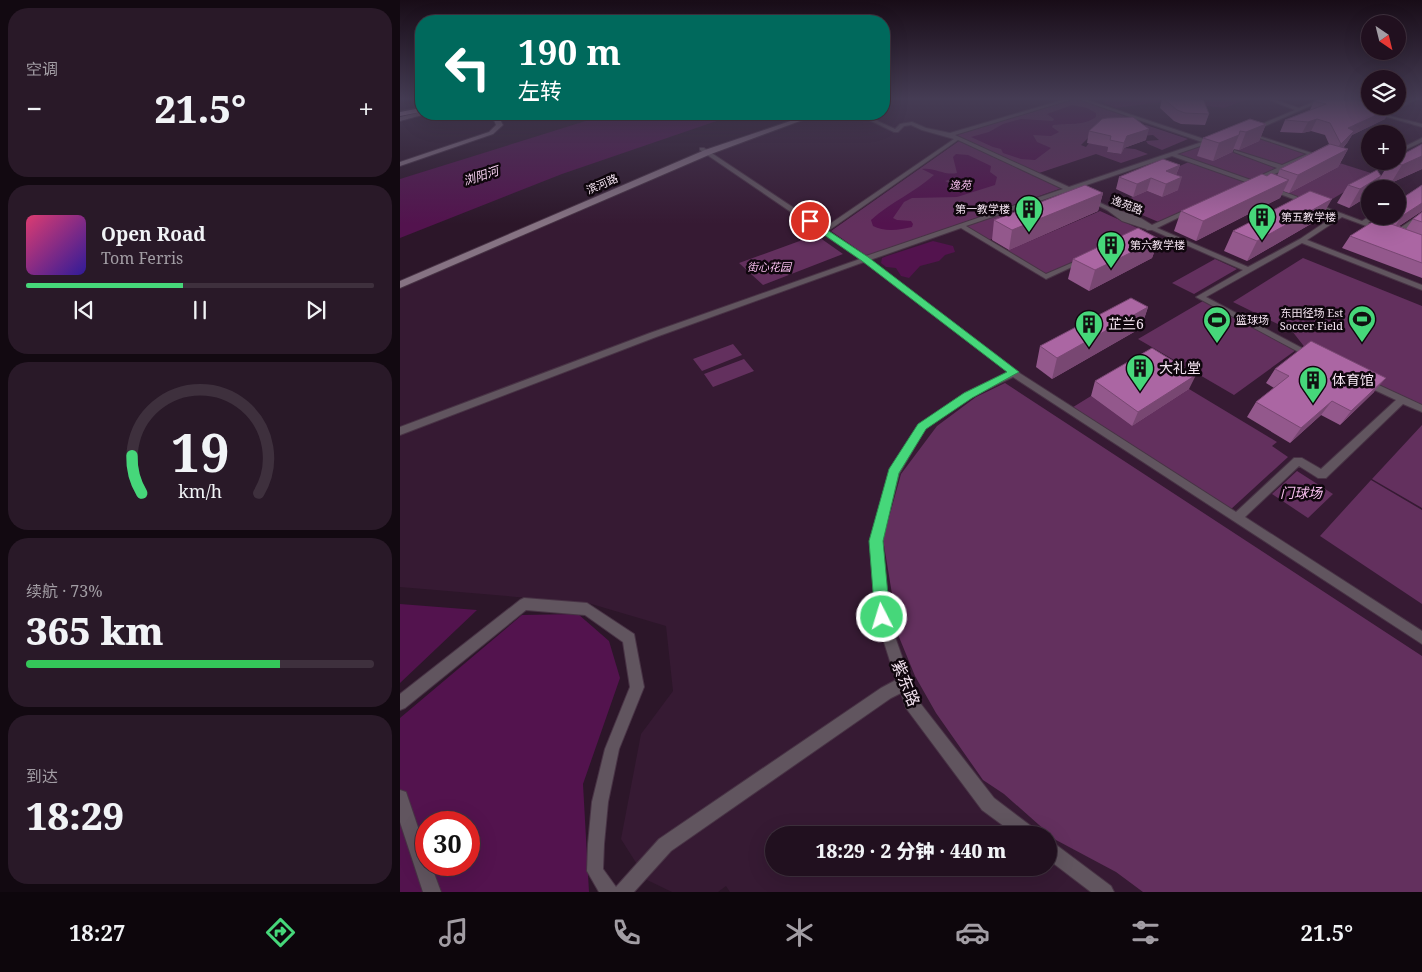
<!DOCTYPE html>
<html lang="zh">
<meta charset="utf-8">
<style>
:root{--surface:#21101f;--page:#291928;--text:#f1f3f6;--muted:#a29da4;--line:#3e303d;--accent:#46d77a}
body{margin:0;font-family:"Noto Serif","Noto Sans SC",serif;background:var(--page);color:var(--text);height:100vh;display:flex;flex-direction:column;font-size:19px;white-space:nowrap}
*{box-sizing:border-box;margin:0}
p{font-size:16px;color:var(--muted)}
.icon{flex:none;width:28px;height:28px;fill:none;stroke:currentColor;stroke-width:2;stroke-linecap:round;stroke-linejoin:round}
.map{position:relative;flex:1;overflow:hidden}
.sheet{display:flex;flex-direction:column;gap:8px;padding:8px;background:#120911;width:400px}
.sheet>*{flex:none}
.banner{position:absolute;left:15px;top:15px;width:475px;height:105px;border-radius:20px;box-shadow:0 5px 20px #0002,0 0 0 1px var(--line);background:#00695c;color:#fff;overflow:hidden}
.needle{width:32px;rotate:145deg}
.tools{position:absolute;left:961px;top:15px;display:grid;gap:10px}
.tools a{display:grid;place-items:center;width:45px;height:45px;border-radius:50%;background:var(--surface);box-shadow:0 5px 20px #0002,0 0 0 1px var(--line);font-size:25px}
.speed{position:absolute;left:15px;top:811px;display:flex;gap:10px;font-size:25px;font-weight:700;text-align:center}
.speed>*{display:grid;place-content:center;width:65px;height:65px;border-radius:50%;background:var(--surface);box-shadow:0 5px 20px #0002,0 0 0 1px var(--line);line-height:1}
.speed .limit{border:8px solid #d22;background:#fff;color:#111}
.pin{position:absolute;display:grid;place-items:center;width:42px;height:42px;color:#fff;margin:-21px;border:2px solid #fff;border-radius:50%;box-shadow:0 1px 5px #0007}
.me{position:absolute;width:55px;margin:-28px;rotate:355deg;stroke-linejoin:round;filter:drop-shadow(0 0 4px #0008)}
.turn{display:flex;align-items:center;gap:18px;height:105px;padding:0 20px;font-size:22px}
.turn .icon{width:65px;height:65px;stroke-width:2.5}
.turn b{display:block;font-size:35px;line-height:42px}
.big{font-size:38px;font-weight:800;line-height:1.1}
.sheet .card{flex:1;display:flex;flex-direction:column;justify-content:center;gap:8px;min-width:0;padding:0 18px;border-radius:20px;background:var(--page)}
.sheet .dial{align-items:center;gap:0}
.dial svg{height:130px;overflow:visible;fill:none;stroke:var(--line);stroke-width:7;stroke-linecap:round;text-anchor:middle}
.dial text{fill:var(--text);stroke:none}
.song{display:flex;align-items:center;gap:15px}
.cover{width:60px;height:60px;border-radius:8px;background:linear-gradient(135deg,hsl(340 70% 55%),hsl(250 70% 35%))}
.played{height:5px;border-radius:2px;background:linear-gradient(90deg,var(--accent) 45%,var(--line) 45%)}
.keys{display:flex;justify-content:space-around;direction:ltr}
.heat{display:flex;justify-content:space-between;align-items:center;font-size:28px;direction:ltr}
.charge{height:8px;border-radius:4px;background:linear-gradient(90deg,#34c759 73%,var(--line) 0)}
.trip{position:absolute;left:365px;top:826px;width:292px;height:50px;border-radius:25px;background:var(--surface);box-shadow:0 5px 20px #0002,0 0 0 1px var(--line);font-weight:800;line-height:50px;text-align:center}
.menu{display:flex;height:80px;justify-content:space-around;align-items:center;background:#0d060c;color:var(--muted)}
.menu .icon{width:35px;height:35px}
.menu .on{color:var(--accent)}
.menu b{font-size:22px;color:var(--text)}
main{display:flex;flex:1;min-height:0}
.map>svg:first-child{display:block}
.built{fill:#361a33;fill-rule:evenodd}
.green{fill:#63305e}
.water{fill:#53134e;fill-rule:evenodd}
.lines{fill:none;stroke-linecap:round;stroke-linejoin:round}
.street-casing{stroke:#483345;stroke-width:2}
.secondary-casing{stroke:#483345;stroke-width:2}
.highway-casing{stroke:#483345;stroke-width:3}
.street{fill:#61555f;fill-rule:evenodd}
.secondary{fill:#867383;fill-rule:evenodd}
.highway{fill:#bda0b9;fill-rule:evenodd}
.wall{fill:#93588c}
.shaded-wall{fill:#784772}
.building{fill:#ab66a3;stroke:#784772}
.route{fill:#46d77a;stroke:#2e8c4f}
.labels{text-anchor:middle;stroke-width:5;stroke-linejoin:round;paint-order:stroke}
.far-street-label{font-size:11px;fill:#f5e5f2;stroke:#0f060d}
.far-park-label{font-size:11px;font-style:italic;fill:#f7beee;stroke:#0f060d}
.far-poi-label{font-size:11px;fill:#f5e5f2;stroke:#0f060d;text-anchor:start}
.far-water-label{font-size:12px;font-style:italic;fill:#f9d3f3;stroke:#0f060d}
.poi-label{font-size:14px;fill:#f5e5f2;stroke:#0f060d;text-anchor:start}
.park-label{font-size:14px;font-style:italic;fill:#f7beee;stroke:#0f060d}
.near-street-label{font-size:16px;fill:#f5e5f2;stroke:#0f060d}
</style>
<main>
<section class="sheet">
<div class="card"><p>空调</p>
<div class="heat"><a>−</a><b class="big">21.5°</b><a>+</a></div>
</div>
<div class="card">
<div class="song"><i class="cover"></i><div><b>Open Road</b><p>Tom Ferris</p></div></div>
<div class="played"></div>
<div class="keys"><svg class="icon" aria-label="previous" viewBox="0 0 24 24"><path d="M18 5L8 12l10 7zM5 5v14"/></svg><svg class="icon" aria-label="pause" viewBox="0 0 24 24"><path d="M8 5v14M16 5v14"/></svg><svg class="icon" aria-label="next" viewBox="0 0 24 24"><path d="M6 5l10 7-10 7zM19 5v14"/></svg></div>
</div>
<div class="card dial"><svg viewBox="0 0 100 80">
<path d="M14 69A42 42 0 1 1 86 69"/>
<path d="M14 69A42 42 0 0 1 8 46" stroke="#46d77a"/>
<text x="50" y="56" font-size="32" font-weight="700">19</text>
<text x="50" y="72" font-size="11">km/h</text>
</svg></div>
<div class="card"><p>续航 · 73%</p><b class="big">365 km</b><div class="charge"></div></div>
<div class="card"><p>到达</p><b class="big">18:29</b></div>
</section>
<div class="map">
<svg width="1022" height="892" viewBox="0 0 1022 892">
<rect width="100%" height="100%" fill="#2c1629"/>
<path class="built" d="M484,99H970V106H998V99H1022V892H330L326,886L318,892H272L247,880L221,839L241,734L273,691L266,626L188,603L0,587V289L303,156L422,114H484ZM970,134H998V161H970ZM970,189H998V216H970ZM374,835H649V868H374Z"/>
<path class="green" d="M671,99H680L727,116L700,126L681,145L686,147L689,143L708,147L707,152L720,154L724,148L735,149L748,154L721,163L696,154L636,174L550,135Z
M746,125L788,139L762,150L748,144L746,141L759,140L753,135L740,136L731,128Z
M843,132L974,174L919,207L851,182L761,223L716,204L747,191L762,197L777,190L766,172L791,161L771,154Z
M559,141L662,188L467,256L431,231Z
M700,211L744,231L646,277L604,252Z
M601,212L627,225L587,241L561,226Z
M416,235L443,254L363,285L339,263Z
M903,258L1022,306V407L910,354L892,331L833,302Z
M815,259L837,269L794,294L772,283Z
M803,301L896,350L834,395L738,339Z
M333,344L342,355L302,371L293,359Z
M344,359L354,371L313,387L304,374Z
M605,383L1022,656V892H743L716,872L656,840L604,794L583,780L536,713L515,676L499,637L483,539L501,474L537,426L576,397Z
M789,389L877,442L872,446L888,457L830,510L670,409L691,396L732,426Z
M1022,425V508L972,479Z
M897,471L933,494L908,518L872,494Z
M971,480L1022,510V604L920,536Z"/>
<path class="water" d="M707,99L820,101L844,99L846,100L824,108L773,102L753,103L716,108L702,102Z
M672,105L687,108L696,113V117C684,126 668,123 653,125L652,127L659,132L651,136L633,135L637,142L651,148L635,160L621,159L603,153L601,149L593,147L571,137L589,132L603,124L621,119L653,121L654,119L647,114Z
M208,114H337L162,174L0,238V179Z
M556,154L568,155L591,166L590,172L597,177L595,185L557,197L512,198L504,202L493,218L497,220L511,221L513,224L512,227C500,230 484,232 473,226L471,220C491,202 515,192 534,175L522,169C534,167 545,176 557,173L553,157ZM552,179L567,181L573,185C568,192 557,193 551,187L552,184L545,181Z
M533,241L553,246L555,252L545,255L539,261L520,266L509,278L501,276L496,268L486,267L481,263L482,258L487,256Z
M0,604L77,610L0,683Z
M178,614L209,641L220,678L183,784L189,892H0V718L122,615ZM26,822H69V865H26Z"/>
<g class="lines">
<g class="street-casing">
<path id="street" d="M666,99H673L555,135L669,187L802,142L678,99H684L807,140L815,139V141L777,154L851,180L877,168L834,152V150L882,165L907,154L856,137V135L915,154L886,169L856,182L860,184L857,186L772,156L566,226L646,274L681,259L687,260L646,279L561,228L470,260L621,374L836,512L894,458H902L921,469L996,400L964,385L963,383L964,381H970L1022,405V412L1003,404L926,478H918L899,466L845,517L1022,631V644L613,377L571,397L525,429L499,474L482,541L488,617L517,699L594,798L635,829L637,835H616L582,810L506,708L501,693L491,698L271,851L234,892H199L187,871L188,844L192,802L205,749L230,687L223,642L185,615L126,610L5,708L0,710V694L120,600L124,598L187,603L234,634L244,687L219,749L208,802L204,844L203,869L216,887L259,839L481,688L496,680L476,617L470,541L489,473L519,425L565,393L608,372L464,262L256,337L0,435V427L250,333L460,259L300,150V148H304L424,228L554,139L522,130L511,125L504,126L498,132H494L457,114H462L495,129L500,124L512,122L526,128L550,133ZM558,140L663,189L466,256L428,231Z
M867,99H873L899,108L920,99H926L856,130H852V128L895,110Z
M1011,99H1017L986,115L1022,124V127L973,113L975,112L981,113Z
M1022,138V142L998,153V150Z
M871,187L962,221L970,216H978L968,223L981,228V230H977L942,217L907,240L1022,285V290L902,243L806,297L915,355L911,358L908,357L796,297L843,270L752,230H747L746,229L722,221L707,210L685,199L690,198L709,207L739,217L752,225L790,208H794V210L757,228L848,267L900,239L936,215L869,190V188Z
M1022,213V218L995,236H991V234Z
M0,790L6,792L8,798L26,851V865H31L41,892H23L0,822Z
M649,842L655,844L711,886L714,892H691L649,860Z"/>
</g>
<g class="secondary-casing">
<path id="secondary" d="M21,112L26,114L0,121V117Z
M87,114L98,116L103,125L93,134L0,166V162L89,132L96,125L93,118Z
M411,114H419L311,154L0,288V281L305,150Z"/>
</g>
<g class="highway-casing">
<path id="highway" d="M21,108V112L0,116V112Z"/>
</g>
<use href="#street" class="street"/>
<use href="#secondary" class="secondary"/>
<use href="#highway" class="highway"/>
</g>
<path class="wall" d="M762,99H803L809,114L805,125L781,124L774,121L760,108Z
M914,101L985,119L952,135L947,143L943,148L948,149L938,167L889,193L883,191L880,198L796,241L774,231L781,211L867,176H877L880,169L929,144L925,135L911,131L902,133L880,132L885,120L910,110Z
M866,124L859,141L839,150L834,149L832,152L813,161L797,156L803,138Z
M689,131L746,140L724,148L721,154L707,152L708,147L687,143Z
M1022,144V169L991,183L979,180L970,195L949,208L937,203L948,185L981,176L990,162Z
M780,165L776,175L778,190L762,197L747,191L733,197L716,189L719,177Z
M1022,185V211L999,226L1006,229L1013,219L1022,212V278L942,248L950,236L981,220L984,216H998V201Z
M703,193L698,211L609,250L592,240L594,220Z
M921,218L847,261L824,251L833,231Z
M759,239L752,258L689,291L668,279L673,259Z
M748,307L741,328L652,379L636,367L640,346Z
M875,369L974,392L940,425L921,415L890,443L847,417L856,402L874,388L866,383Z
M695,381L789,389L732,426L691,396Z"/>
<path class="shaded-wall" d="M992,108L985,119L952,135L947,143L934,156L948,128Z
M917,119L911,131L902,133L908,122Z
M866,124L859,141L839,150L846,132Z
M749,129L746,140L724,148L721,154L724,143L727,136Z
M839,135L832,152L813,161L819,143Z
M948,149L938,167L889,193L898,175Z
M1022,156V169L991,183L1002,165Z
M780,165L775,177L762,183L766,171Z
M981,176L974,189H970V195L949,208L960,189Z
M782,177L778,190L762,197L766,184Z
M751,178L747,191L733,197L737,184Z
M889,180L880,198L796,241L803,221Z
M703,193L698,211L609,250L612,230Z
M932,199L921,218L847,261L857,241Z
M1022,203V211L992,231L1002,216Z
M759,239L752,258L689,291L695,270Z
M748,307L741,328L652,379L657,358Z
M796,375L789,389L732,426L738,412Z
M986,378L974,392L940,425L951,411Z
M932,401L921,415L890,443L901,428Z"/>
<path class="building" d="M764,99H803L809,114L785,113L777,110Z
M919,99H956L970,103V106H985L992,108L948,128L954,131L941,144L930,123L917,119L908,122L885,120L926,104L914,101Z
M733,117L749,129L727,136L724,143L710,140L711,136L689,131L702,119L707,118Z
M850,119L866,124L846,132L840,131L839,135L819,143L803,138Z
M930,144L948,149L898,175L880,169Z
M1022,144V156L1002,165L990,162L998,161V157Z
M763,159L780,165L766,171L782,177L766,184L751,178L737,184L719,177Z
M977,170L981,176L960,189L948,185Z
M871,173L889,180L803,221L781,211L862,174L867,176Z
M685,185L703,193L612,230L594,220Z
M1022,185V203L1002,216L998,214V201Z
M910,191L932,199L857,241L833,231Z
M1022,212V222L1013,219Z
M977,219L1022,235V263L950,236Z
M738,228L759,239L695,270L673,259Z
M731,298L748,307L657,358L640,346Z
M911,341L986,378L951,411L932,401L901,428L856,402L889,376L875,369Z
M752,348L796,375L738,412L695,381Z"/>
<linearGradient id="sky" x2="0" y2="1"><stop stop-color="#180c17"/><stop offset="0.44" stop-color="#453c54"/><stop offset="1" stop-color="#453c54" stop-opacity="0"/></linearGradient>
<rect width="1022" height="224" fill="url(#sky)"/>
<path class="route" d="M407,220H412L468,257L619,372L572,398L526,429L499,473L483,541L490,617L488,622L482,624L477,622L475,617L469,541L489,469L518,424L564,393L607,372L462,261L407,223Z"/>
<defs>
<g id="building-pin" transform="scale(1.4375)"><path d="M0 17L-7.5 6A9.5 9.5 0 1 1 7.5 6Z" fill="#46d77a" stroke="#0f060d"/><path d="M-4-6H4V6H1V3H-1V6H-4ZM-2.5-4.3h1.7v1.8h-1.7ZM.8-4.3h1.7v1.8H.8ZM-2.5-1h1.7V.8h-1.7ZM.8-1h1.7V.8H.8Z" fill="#111"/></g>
<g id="stadium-pin" transform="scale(1.4375)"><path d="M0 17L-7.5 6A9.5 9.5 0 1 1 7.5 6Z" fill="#46d77a" stroke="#0f060d"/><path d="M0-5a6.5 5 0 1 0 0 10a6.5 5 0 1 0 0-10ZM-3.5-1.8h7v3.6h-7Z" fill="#111"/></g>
</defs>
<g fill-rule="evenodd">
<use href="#building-pin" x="629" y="209"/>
<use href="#building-pin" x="862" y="217"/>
<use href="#building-pin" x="711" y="245"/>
<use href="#stadium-pin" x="962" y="319"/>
<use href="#stadium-pin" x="817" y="320"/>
<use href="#building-pin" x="689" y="324"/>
<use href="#building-pin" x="740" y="368"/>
<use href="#building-pin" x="913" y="380"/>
</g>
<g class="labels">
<g class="far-street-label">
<text transform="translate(202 184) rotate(-24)" y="4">滨河路</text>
<text transform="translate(727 205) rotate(20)" y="4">逸苑路</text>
</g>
<g class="far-park-label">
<text x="560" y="189">逸苑</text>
<text x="369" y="271">街心花园</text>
</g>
<g class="far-poi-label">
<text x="610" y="213" text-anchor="end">第一教学楼</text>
<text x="881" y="221">第五教学楼</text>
<text x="730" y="249">第六教学楼</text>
<text x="943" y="317" text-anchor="end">东田径场 Est<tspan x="943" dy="13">Soccer Field</tspan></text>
<text x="836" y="324">篮球场</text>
</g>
<g class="far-water-label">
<text transform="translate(81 176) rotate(-18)" y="4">浏阳河</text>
</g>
<g class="poi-label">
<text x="708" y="329">芷兰6</text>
<text x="759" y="373">大礼堂</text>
<text x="932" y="385">体育馆</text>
</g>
<g class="park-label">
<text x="901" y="498">门球场</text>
</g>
<g class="near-street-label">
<text transform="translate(506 683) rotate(68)" y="6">紫东路</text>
</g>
</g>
</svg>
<div class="tools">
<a><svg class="needle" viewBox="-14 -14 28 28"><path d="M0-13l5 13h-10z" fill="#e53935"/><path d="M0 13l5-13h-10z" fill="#a29da4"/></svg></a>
<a><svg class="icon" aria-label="layers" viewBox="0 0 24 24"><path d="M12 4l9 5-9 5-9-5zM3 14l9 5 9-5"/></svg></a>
<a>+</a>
<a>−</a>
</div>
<div class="speed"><div class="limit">30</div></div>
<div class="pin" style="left:410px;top:221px;background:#d93025"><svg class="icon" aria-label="arrive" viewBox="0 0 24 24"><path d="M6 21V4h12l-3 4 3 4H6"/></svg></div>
<svg class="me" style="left:482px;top:617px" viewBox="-20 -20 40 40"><circle r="17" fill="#46d77a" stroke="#fff" stroke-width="3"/><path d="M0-11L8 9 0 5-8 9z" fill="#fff"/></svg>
<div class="trip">18:29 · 2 分钟 · 440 m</div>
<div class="banner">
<div class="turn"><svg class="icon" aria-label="left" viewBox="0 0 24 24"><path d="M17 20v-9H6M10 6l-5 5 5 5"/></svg><div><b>190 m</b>左转</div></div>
</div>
</div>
</main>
<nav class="menu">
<b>18:27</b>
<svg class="icon on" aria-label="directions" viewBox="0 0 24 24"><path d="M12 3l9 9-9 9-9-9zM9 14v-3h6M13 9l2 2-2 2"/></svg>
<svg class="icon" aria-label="music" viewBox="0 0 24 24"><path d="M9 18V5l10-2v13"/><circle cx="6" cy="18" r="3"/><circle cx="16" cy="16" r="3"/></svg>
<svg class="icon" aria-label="phone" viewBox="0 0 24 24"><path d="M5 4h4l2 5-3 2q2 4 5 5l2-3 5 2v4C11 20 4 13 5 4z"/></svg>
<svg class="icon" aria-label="climate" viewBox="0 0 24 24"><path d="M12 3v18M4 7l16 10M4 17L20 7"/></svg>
<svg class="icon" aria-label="car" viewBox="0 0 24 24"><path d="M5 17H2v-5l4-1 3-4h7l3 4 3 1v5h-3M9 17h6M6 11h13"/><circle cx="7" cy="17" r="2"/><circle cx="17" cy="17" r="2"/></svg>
<svg class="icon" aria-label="filters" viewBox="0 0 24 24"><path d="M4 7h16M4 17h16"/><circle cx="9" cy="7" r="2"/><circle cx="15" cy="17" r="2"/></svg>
<b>21.5°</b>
</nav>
